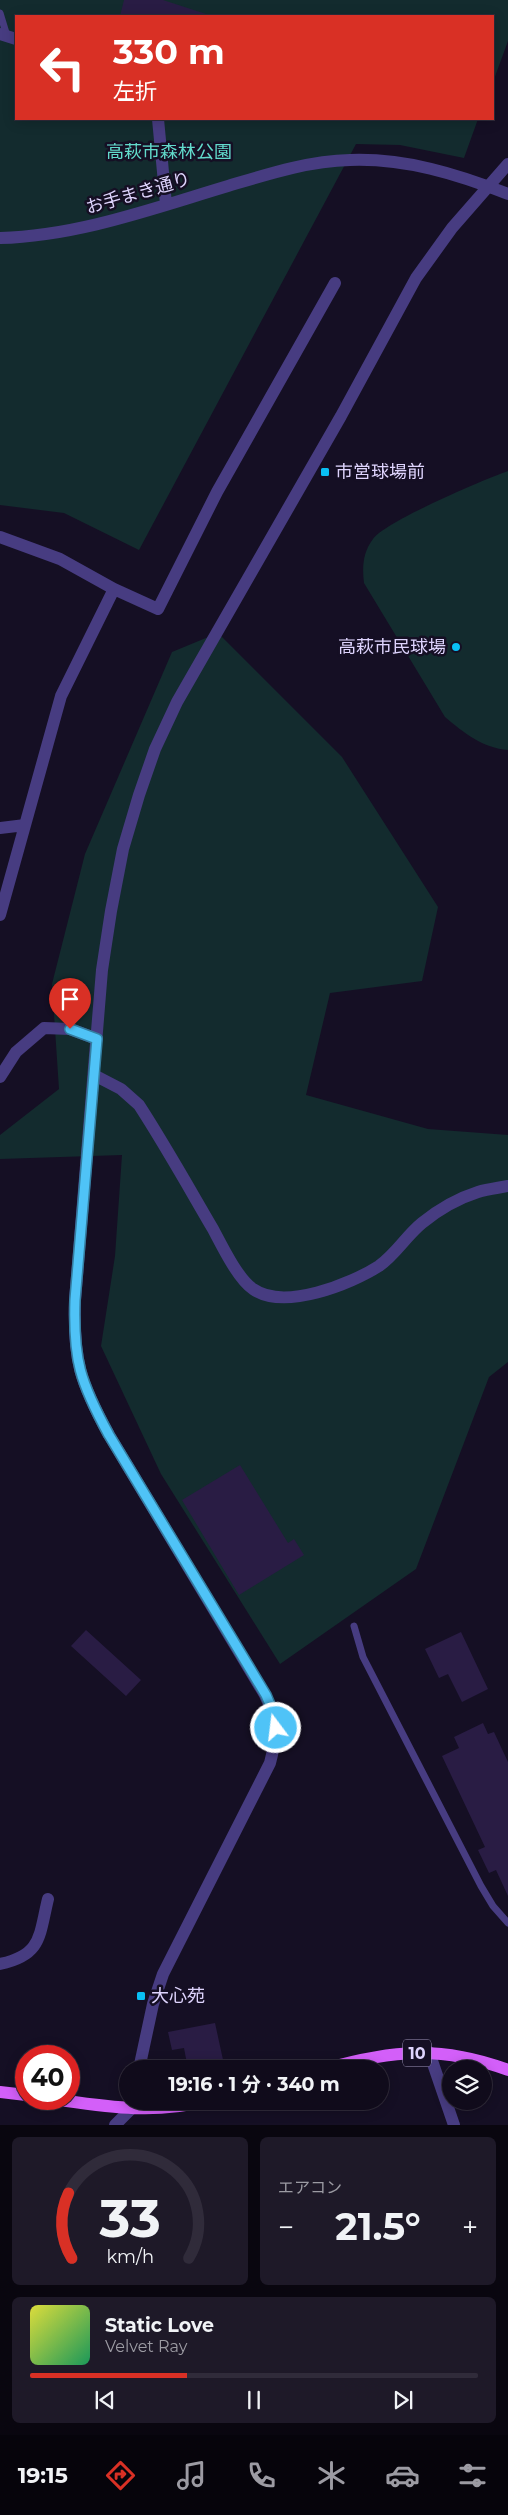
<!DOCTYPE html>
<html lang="ja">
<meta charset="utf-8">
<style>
:root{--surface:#100b1b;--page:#1e1928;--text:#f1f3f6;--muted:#9c9ba3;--line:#302b3a;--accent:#d93025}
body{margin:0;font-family:Montserrat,"Noto Sans JP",sans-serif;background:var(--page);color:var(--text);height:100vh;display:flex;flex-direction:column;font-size:19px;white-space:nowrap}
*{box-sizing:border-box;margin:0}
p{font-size:16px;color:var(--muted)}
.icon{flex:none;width:28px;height:28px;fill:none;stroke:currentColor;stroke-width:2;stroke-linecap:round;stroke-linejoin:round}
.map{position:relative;height:2125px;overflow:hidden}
.drawer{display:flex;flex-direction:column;gap:12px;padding:12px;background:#09060f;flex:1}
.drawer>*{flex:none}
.top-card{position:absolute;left:15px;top:15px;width:479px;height:105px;border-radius:0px;box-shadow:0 2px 12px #0003,0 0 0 1px var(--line);background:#d93025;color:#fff;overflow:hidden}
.buttons{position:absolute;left:442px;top:2060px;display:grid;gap:10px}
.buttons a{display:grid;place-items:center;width:50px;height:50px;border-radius:50%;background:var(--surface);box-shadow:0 2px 12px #0003,0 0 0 1px var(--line);font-size:25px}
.speed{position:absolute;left:15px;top:2045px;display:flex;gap:10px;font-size:25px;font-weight:700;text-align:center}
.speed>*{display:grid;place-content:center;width:65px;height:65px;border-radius:50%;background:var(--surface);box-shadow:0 2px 12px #0003,0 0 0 1px var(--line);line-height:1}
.speed .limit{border:8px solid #d22;background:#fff;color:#111}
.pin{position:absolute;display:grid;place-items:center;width:42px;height:42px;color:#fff;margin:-51px -21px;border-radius:50% 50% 50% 0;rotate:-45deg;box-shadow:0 0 5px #0007}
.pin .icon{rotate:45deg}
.me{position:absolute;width:55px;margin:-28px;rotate:345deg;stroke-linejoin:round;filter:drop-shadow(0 0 4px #0008)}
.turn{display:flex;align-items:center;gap:18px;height:105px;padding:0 15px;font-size:22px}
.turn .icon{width:65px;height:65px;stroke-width:2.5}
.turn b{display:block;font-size:35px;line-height:42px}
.big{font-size:38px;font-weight:700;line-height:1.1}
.drawer .tile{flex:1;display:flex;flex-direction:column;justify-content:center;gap:8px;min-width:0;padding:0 18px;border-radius:8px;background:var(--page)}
.drawer .dial{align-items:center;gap:0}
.dial svg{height:130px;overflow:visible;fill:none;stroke:var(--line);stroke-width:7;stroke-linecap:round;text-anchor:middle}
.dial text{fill:var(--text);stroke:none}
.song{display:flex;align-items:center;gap:15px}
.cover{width:60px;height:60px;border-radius:8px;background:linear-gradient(135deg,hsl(60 70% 55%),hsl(150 70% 35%))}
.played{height:5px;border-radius:2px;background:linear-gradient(90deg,var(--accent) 35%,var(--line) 35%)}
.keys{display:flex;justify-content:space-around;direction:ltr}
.heat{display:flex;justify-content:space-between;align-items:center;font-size:28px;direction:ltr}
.drawer .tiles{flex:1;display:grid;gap:12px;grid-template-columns:1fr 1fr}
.tile:last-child{grid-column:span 2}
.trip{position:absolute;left:119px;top:2060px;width:270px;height:50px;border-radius:25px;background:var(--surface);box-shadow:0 2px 12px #0003,0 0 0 1px var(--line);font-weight:700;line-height:50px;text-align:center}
.menu{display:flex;height:80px;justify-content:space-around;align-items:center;background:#06040b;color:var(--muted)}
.menu .icon{width:35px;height:35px}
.menu .selected{color:var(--accent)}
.menu b{font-size:22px;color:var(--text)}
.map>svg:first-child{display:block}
.green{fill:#132b2e}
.building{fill:#291c44}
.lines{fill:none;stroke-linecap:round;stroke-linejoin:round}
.service{stroke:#473c81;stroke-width:7}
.minor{stroke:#473c81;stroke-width:12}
.tertiary{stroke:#473c81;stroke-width:12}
.primary{stroke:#d35ff9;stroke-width:12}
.route-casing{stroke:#337fa1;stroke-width:12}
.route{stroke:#4fc3f7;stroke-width:9}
.poi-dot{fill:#09bff4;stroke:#150f24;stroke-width:2}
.labels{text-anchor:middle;stroke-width:5;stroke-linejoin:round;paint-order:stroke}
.shield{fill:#150f24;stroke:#a299bc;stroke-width:1}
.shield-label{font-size:16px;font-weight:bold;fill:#ded4fd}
.park-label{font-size:18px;fill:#62dbcc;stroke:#150f24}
.street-label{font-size:18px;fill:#ded4fd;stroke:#150f24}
.poi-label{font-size:18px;fill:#ded4fd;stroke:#150f24;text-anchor:start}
</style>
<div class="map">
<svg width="508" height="2125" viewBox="0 0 508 2125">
<rect width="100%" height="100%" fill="#150f24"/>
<path class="green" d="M0,0H508V41L493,82L492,16H16V119H478L464,158L400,145L356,144L139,550L64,513L0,505Z
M508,471V750C483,748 464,733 445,717L364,583C362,567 363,552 373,539C386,521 483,480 508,471Z
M218,633L342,757L438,907L422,981L330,993L306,1095L428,1129L508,1135V1362L489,1377L416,1569L280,1664L161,1474L101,1346L115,1256L122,1155L0,1159V1135L59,1089L52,984L85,854L172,652Z"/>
<path class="building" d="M124,0H163L206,14L205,16H120Z
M240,1465L288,1543L294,1539L304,1555L239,1595L182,1500Z
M86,1630L141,1680L126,1696L71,1646Z
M461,1632L488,1689L462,1702L448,1674L439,1678L425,1649Z
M483,1723L488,1734L494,1732L508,1762V1896L496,1870L489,1873L478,1850L485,1847L442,1756L459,1748L454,1737Z
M215,2023L225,2069H188L184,2048L172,2050L168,2032Z"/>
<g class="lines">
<path class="service" d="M0,13L7,36
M354,1626L363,1657L481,1886L493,1906L508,1923"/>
<path class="minor" d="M0,537L60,559L114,589L158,609L217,492L335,283
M0,828L25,825
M0,915L61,696L114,589
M94,1075L121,1089L139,1105C165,1145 189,1188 213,1229C222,1246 238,1279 253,1289C284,1311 351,1284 379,1266C396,1254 406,1236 422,1223C438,1210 459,1198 478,1192C488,1189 498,1188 508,1186
M0,1077L16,1052L44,1028L70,1029L97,1039
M0,1964C42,1955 39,1936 48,1899
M429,2052L454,2125
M115,2125L131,2109"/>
<path class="tertiary" d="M0,34L16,39
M158,119L166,204
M0,238C78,236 154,208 228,186C268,174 308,161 350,160C405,158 457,174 508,194
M139,2069L153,2004L163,1974L270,1763C277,1737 277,1719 265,1695L109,1435C80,1382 73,1361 75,1300L102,970L111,911L123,849L139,795L155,749L177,702L341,416L416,278L452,228L508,164"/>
<path class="primary" d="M325,2069C392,2050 441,2045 508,2070
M0,2092L26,2095
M52,2099C103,2106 153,2115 205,2101"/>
</g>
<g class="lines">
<g class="route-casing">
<path id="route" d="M70,1029L97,1039L75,1300C73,1360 80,1382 109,1435L266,1695L272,1709L276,1728"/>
</g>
<use href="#route" class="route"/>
</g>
<g class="poi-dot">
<rect x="320" y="467" width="10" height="10" rx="2.5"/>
<circle cx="456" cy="647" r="5"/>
<rect x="136" y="1991" width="10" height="10" rx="2.5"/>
</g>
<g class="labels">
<rect class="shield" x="403" y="2039.5" width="28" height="27" rx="4"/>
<g class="shield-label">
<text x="417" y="2059">10</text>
</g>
<g class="park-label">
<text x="169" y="158">高萩市森林公園</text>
</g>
<g class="street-label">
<text transform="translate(138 193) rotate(-16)" y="6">お手まき通り</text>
</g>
<g class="poi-label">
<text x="335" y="478">市営球場前</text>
<text x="446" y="653" text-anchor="end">高萩市民球場</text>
<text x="151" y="2002">大心苑</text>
</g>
</g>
</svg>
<div class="buttons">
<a><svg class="icon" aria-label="layers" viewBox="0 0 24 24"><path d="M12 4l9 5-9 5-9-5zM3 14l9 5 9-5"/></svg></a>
</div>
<div class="speed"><div class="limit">40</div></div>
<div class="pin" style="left:70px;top:1029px;background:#d93025"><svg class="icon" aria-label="arrive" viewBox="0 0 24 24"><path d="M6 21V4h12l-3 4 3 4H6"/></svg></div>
<svg class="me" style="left:276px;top:1728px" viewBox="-20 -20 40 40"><circle r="17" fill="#4fc3f7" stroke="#fff" stroke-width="3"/><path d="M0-11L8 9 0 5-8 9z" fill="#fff"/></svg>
<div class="trip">19:16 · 1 分 · 340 m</div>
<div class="top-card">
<div class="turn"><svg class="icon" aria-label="left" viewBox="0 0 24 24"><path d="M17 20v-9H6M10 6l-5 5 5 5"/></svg><div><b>330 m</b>左折</div></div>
</div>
</div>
<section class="drawer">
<div class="tiles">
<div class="tile dial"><svg viewBox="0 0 100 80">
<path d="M14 69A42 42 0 1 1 86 69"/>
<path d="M14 69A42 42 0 0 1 12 29" stroke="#d93025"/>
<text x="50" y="56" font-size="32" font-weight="700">33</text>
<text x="50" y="72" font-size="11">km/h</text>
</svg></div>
<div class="tile"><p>エアコン</p>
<div class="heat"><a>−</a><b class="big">21.5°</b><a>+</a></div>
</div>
<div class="tile">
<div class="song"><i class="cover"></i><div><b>Static Love</b><p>Velvet Ray</p></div></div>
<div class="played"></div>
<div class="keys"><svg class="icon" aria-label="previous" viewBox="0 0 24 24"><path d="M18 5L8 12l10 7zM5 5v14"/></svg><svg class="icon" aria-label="pause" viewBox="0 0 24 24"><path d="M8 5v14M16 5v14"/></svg><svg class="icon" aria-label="next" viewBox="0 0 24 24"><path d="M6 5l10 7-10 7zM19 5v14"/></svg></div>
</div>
</div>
</section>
<nav class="menu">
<b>19:15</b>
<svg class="icon selected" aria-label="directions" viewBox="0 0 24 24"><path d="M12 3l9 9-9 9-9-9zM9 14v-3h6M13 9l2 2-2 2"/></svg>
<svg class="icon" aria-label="music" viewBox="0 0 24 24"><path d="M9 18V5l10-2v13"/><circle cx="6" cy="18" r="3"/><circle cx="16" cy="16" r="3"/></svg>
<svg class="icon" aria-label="phone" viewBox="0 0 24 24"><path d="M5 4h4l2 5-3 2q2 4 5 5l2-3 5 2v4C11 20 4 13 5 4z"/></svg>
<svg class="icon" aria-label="climate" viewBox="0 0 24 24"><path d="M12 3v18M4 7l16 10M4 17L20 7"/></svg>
<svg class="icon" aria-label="car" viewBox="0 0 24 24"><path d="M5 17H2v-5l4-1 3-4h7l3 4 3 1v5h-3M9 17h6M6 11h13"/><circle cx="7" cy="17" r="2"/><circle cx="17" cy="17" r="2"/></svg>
<svg class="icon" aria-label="filters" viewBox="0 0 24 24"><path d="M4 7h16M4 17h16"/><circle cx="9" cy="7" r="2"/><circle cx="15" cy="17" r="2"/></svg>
</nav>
